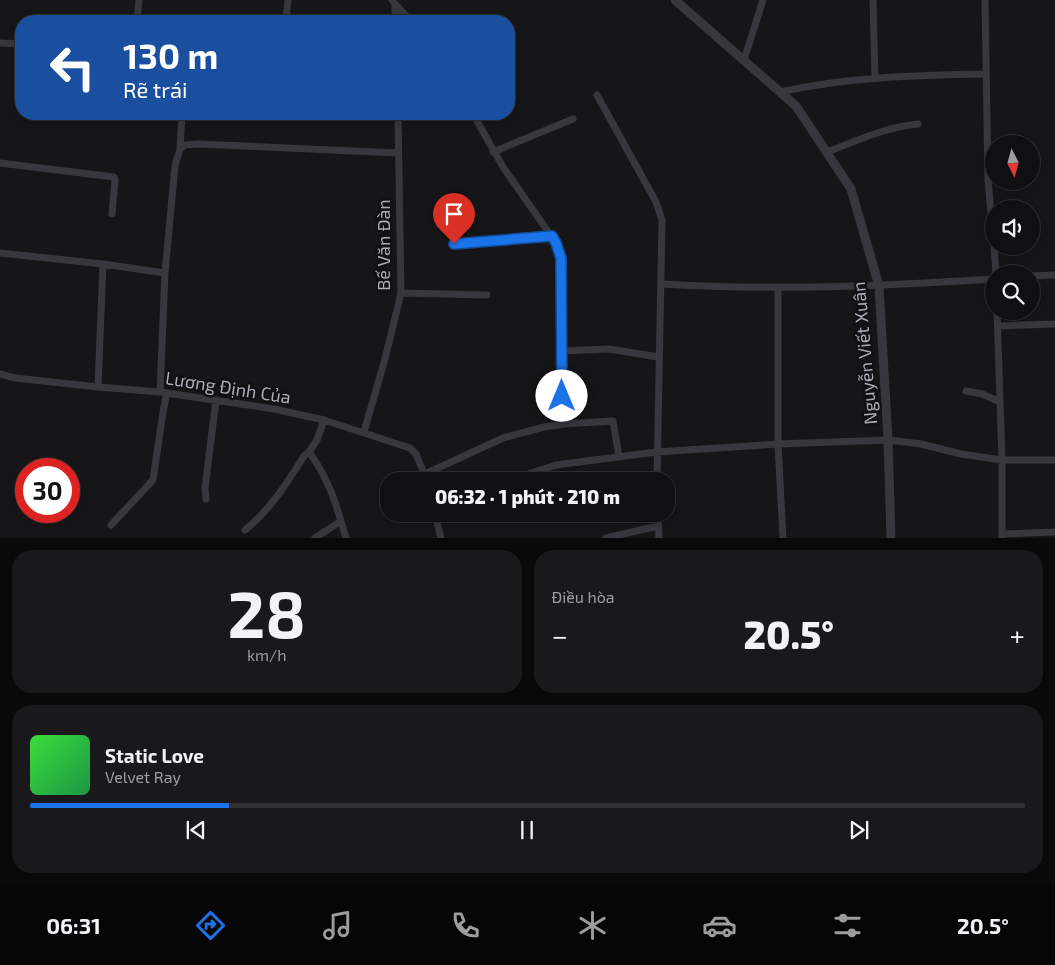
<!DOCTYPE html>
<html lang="vi">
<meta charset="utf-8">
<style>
:root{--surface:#101012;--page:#19191b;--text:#f1f3f6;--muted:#9c9d9f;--line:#303032;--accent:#1a73e8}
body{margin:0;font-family:"Exo 2",sans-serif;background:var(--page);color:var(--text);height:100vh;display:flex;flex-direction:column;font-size:19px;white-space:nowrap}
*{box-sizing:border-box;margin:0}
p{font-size:16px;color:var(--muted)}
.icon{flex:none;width:28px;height:28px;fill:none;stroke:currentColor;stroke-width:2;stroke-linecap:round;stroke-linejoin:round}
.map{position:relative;height:538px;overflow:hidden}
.panel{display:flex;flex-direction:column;gap:12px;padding:12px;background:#09090a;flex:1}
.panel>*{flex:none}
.top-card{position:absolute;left:15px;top:15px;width:500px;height:105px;border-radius:20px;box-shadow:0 2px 8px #0003,0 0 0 1px var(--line);background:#1a4fa0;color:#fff;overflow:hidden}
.needle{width:32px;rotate:174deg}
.buttons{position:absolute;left:985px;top:135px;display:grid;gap:10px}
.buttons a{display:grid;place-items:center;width:55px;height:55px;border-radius:50%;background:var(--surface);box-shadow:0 2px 8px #0003,0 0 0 1px var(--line);font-size:25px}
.speed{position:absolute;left:15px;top:458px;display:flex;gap:10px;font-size:25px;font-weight:700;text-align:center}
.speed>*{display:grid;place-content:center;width:65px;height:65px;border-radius:50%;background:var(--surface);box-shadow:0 2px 8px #0003,0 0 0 1px var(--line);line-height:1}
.speed .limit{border:8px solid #d22;background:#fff;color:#111}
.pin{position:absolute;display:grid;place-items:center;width:42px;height:42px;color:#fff;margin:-51px -21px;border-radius:50% 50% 50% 0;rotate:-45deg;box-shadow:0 0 5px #0007}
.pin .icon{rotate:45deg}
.me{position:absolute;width:55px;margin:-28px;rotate:0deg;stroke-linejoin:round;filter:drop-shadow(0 0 4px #0008)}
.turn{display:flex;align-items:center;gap:18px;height:105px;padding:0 25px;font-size:22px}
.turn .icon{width:65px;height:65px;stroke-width:2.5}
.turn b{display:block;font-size:35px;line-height:42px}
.big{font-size:38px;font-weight:800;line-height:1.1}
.panel .card{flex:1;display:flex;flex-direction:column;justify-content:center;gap:8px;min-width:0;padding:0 18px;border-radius:20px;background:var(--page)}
.panel .dial{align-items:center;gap:0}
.dial b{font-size:65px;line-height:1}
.song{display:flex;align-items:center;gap:15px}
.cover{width:60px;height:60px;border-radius:8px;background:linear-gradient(135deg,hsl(120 70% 55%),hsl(140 70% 35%))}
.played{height:5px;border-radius:2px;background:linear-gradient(90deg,var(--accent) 20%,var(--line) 20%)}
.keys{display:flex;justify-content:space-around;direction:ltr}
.heat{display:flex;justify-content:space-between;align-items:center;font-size:28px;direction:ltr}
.panel .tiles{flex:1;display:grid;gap:12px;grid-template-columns:1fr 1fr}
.card:last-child{grid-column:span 2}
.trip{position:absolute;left:380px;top:472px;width:295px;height:50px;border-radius:20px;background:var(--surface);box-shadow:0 2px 8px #0003,0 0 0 1px var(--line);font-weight:800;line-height:50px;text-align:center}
.dock{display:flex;height:80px;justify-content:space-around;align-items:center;background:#060607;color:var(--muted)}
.dock .icon{width:35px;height:35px}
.dock .on{color:var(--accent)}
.dock b{font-size:22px;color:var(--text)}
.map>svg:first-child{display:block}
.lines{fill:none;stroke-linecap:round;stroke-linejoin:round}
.minor{stroke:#37383d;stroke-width:7}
.tertiary{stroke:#37383d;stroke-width:9}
.route-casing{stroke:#114b97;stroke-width:12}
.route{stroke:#1a73e8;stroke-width:9}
.labels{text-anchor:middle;stroke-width:5;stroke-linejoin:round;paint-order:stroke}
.street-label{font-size:18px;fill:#a8adb8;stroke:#111113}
</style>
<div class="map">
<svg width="1055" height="538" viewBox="0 0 1055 538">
<rect width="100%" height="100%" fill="#161618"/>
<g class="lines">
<path class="minor" d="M392,0L395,4V21
M873,0L875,77
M985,0L988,180L994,246
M395,4L411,21
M137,21L139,0
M286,21L288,0
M0,43L21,44
M744,60L763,0
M780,92C848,77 917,75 986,74
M597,95L656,202L662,220L657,481
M180,149L182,114
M493,152L573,119
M827,152C856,141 886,127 918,124
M0,163L114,177L115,180L112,214
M454,245L552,236
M994,246L996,274
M0,253L103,264L165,273
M1031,276L1055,275
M661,284C772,291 883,286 994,279
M778,288V444L783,538
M401,293L487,295
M997,311L1002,460V538
M998,326L1055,324
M562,351L609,349L658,357
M0,374L15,378L98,387L160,392L274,409L324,420L410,448L416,454L427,481
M98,387L103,264
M966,391L982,394L1000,402
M160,392L165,273L175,166L180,149L185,145L198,144L398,153
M324,420L317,440L309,452C330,481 336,504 346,538
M564,424L613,421L619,456
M364,432L385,359L401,293L398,114
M425,474L503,438L544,427L564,424L562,275L561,258L556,243L503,167L473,114
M506,481L556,465L656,452L778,444L888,440L921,444L961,454L1002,460H1055
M206,499L205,488L216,400
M435,514L441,538
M658,514L659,538
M111,525L153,480L163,412L167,393
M245,530C270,510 287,483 304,456L309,452
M1002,534L1054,532
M315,538L341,521
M606,538L658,526"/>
<path class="tertiary" d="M675,0L796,106L851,189L879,286L888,440L891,538"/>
</g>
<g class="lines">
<g class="route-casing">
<path id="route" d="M454,244L552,236L556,243L561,258L562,396"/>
</g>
<use href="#route" class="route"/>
</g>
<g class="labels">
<g class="street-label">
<text transform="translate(384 245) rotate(-90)" y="6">Bế Văn Đàn</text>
<text transform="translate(865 353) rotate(-95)" y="6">Nguyễn Viết Xuân</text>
<text transform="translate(228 388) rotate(9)" y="6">Lương Định Của</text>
</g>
</g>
</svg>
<div class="buttons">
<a><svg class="needle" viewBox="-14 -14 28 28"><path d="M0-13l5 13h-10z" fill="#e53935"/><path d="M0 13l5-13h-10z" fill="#9c9d9f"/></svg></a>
<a><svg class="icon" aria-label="sound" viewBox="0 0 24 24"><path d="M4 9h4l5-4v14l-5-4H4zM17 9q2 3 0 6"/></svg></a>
<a><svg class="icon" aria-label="search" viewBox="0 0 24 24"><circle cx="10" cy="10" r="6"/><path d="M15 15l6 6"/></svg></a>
</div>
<div class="speed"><div class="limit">30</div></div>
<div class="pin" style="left:454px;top:244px;background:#d93025"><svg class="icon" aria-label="arrive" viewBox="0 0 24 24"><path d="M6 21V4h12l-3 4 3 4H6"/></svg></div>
<svg class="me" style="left:562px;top:396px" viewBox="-20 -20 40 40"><circle r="19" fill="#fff"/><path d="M0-13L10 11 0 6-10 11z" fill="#1a73e8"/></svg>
<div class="trip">06:32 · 1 phút · 210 m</div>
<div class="top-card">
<div class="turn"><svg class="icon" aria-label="left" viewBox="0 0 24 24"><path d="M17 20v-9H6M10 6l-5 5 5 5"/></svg><div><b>130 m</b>Rẽ trái</div></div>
</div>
</div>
<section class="panel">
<div class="tiles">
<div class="card dial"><b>28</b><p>km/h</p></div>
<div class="card"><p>Điều hòa</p>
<div class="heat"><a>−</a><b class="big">20.5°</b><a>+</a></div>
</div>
<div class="card">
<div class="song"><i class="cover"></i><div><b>Static Love</b><p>Velvet Ray</p></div></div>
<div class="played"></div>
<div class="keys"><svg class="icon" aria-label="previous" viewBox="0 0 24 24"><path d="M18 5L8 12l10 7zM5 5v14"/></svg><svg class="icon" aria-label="pause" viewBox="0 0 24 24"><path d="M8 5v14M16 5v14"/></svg><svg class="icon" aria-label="next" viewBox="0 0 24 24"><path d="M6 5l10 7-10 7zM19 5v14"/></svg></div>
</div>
</div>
</section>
<nav class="dock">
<b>06:31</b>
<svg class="icon on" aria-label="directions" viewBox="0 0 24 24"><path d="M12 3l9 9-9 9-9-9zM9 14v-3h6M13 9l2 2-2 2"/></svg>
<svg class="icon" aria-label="music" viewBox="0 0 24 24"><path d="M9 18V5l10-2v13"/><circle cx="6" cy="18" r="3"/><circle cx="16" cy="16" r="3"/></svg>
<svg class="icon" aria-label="phone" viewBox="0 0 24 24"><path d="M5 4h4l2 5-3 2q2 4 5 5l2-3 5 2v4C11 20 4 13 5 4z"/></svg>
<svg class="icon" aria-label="climate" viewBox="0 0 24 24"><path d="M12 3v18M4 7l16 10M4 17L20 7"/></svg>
<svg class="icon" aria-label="car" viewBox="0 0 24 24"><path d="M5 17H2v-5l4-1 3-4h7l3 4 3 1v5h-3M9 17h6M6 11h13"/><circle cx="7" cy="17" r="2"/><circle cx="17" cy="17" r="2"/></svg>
<svg class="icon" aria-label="filters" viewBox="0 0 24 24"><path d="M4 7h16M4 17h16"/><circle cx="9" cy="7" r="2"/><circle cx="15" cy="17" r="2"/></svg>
<b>20.5°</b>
</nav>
